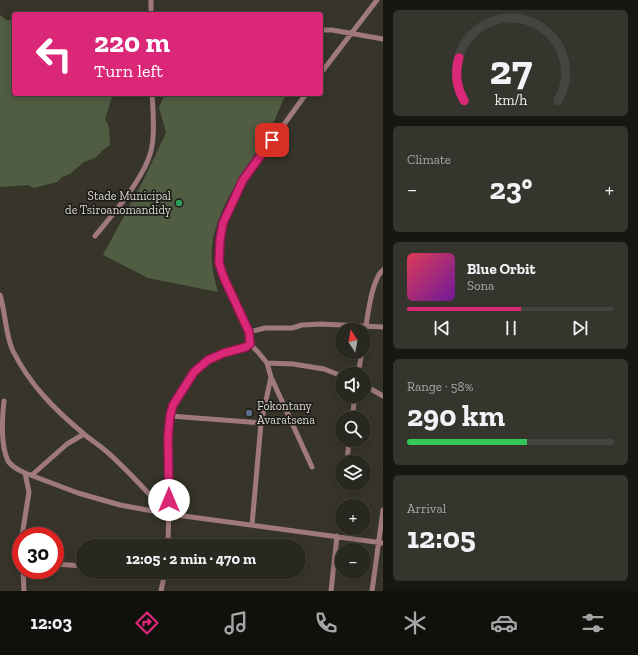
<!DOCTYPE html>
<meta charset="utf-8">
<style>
:root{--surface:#292820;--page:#35342d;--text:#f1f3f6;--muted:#a5a6a5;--line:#45443e;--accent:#db2777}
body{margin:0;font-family:"Zilla Slab",serif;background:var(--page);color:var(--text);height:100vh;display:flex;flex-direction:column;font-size:15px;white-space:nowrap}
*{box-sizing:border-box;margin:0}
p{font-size:13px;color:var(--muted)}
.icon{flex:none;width:22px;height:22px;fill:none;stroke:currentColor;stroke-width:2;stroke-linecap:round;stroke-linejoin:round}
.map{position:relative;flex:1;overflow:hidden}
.drawer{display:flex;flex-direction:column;gap:10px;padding:10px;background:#171612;width:255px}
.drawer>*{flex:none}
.hud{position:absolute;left:12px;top:12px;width:311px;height:84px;border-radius:4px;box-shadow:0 2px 10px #0003,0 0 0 1px var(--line);background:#db2777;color:#fff;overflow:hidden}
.needle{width:26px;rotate:349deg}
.buttons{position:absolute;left:335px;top:323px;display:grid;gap:8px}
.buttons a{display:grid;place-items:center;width:36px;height:36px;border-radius:50%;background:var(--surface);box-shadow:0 2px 10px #0003,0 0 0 1px var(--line);font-size:20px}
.speed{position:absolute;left:12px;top:527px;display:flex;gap:8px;font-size:20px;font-weight:700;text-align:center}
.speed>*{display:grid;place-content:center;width:52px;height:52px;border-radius:50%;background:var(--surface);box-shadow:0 2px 10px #0003,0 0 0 1px var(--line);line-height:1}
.speed .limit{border:6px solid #d22;background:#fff;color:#111}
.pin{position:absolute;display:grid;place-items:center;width:34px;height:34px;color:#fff;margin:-17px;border-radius:8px;box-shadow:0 2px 6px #0006}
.me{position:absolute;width:44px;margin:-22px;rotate:0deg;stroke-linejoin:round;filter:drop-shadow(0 0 3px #0008)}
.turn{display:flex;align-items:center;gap:14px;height:84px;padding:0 16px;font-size:18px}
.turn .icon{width:52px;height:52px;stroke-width:2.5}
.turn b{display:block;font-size:28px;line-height:34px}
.big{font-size:30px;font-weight:800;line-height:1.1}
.drawer .tile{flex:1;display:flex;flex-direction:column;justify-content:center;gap:6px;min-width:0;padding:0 14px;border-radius:6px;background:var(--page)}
.drawer .dial{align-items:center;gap:0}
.dial svg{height:104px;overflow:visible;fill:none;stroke:var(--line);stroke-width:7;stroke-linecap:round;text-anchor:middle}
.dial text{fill:var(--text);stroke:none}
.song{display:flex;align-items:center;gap:12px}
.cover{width:48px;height:48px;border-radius:6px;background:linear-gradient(135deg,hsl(350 70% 55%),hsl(280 70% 35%))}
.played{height:4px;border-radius:2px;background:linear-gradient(90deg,var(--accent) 55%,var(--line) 55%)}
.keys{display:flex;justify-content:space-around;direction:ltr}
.heat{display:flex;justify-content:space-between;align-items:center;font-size:22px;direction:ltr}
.charge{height:6px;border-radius:3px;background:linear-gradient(90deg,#34c759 58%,var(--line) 0)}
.trip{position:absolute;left:76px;top:539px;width:230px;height:40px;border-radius:20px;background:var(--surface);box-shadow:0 2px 10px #0003,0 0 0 1px var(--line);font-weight:800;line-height:40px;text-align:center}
.tabs{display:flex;height:64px;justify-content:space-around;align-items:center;background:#10100d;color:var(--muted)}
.tabs .icon{width:28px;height:28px}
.tabs .selected{color:var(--accent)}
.tabs b{font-size:18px;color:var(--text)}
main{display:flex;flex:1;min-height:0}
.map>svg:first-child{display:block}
.green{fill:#505d43}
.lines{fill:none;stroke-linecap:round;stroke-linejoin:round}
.street{stroke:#9f797d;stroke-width:5}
.route-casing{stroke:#8e194d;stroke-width:10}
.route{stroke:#db2777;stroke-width:7}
.leisure-dot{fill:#2e9e5b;stroke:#1e1c18;stroke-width:1.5}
.service-dot{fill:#5c6f8a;stroke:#1e1c18;stroke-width:1.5}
.labels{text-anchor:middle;stroke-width:3.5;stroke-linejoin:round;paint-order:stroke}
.poi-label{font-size:12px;fill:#d9d7d0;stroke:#1e1c18;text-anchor:end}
</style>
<main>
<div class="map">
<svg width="383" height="591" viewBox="0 0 383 591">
<rect width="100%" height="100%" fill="#37352a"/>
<path class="green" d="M0,15L8,21L14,18V94H113L105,119L109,127L110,145L103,150L95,158L84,162L70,174L62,177L57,182L34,188L28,185L0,187Z
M165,94H286C279,109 274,124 265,138C242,178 204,221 213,271C214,278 216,285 218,292L148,278L103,255L142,183L166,133L159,107Z"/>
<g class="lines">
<path class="street" d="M151,14V0
M321,30H332L383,39
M321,73L377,0
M95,236C113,214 148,174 152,146C155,129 153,111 152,94
M0,295C6,314 5,334 13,351C30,385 55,410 84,434C91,440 99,445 106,451C128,470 147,493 168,513
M249,332L265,328H292L302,325L321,324L383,327
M364,338C367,322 371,279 383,270
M250,344L258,352L267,363L293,364L324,369L342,376
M358,374L362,352
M271,377L312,467
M364,385L383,396
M4,401C2,419 0,444 8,461C12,467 18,470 25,473L29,492L22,536
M170,416L261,423
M352,418L355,396
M347,462L349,440
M25,473L78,493L120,505L169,514L383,543
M32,475L67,444L84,434
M252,525L261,423L271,377L267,363
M168,546C168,526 170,505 169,485C169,462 164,437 170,415C174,398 193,369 207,360C220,352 238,353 250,344L249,332L223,278L219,263L220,240L223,223L243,181L306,94
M55,564L83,566
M23,570L24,591
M142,572L165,576
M24,576L30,570
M161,591L165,572
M331,591L337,536
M372,591L383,510"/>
</g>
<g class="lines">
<g class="route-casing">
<path id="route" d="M169,500L168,437L170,416L173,405L194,372L208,360L224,353L246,347L250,344L249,332L224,278L219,263L220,240L223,223L243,180L272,140"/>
</g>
<use href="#route" class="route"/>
</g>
<circle class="leisure-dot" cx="179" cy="203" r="4"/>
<circle class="service-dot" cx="249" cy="413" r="4"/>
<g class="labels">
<g class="poi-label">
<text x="171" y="200">Stade Municipal<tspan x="171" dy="14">de Tsiroanomandidy</tspan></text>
<text x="257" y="410" text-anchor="start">Fokontany<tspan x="257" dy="14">Avaratsena</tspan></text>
</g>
</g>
</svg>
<div class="buttons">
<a><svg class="needle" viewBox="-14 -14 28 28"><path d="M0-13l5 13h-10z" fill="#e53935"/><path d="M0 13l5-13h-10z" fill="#a5a6a5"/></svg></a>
<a><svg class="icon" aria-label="sound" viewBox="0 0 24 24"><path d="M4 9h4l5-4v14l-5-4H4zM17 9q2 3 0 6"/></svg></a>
<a><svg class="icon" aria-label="search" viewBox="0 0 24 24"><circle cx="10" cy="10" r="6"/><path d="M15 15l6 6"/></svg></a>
<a><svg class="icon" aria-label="layers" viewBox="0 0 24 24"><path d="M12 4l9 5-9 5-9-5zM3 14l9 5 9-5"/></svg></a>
<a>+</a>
<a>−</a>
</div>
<div class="speed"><div class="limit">30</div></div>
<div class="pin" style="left:272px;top:140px;background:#d93025"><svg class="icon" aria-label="arrive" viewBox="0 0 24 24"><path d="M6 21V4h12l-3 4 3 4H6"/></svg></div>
<svg class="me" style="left:169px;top:500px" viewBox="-20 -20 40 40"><circle r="19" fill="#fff"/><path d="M0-13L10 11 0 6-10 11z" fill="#db2777"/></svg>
<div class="trip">12:05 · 2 min · 470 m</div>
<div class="hud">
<div class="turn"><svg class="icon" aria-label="left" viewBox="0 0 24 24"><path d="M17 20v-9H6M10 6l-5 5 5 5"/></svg><div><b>220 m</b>Turn left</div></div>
</div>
</div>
<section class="drawer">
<div class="tile dial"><svg viewBox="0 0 100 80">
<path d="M14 69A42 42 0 1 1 86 69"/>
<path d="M14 69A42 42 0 0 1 10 36" stroke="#db2777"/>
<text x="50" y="56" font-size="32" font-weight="700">27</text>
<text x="50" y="72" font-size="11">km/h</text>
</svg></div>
<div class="tile"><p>Climate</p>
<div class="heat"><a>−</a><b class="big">23°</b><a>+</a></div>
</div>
<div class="tile">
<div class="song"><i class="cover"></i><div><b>Blue Orbit</b><p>Sona</p></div></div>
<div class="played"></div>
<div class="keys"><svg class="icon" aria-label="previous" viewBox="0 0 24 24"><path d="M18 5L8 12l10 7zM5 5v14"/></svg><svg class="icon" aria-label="pause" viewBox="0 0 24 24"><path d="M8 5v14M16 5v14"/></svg><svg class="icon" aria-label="next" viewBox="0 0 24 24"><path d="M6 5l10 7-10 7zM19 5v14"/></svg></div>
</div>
<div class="tile"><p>Range · 58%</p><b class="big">290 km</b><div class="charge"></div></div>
<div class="tile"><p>Arrival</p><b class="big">12:05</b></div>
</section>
</main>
<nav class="tabs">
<b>12:03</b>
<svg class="icon selected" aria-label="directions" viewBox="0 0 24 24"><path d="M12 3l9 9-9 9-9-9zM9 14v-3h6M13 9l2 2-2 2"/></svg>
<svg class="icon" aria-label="music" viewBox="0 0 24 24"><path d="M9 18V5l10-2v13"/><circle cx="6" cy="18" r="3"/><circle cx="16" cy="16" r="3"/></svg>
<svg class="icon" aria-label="phone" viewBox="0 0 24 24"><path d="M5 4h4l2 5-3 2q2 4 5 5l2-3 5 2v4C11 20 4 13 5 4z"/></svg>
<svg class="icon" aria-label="climate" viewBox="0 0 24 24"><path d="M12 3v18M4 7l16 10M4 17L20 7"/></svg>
<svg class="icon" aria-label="car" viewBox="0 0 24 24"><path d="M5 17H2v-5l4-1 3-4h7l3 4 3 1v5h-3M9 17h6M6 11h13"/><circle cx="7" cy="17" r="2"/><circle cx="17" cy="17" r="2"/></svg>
<svg class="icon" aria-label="filters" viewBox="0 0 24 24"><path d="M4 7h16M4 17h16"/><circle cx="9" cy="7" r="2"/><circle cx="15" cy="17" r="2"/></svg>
</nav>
